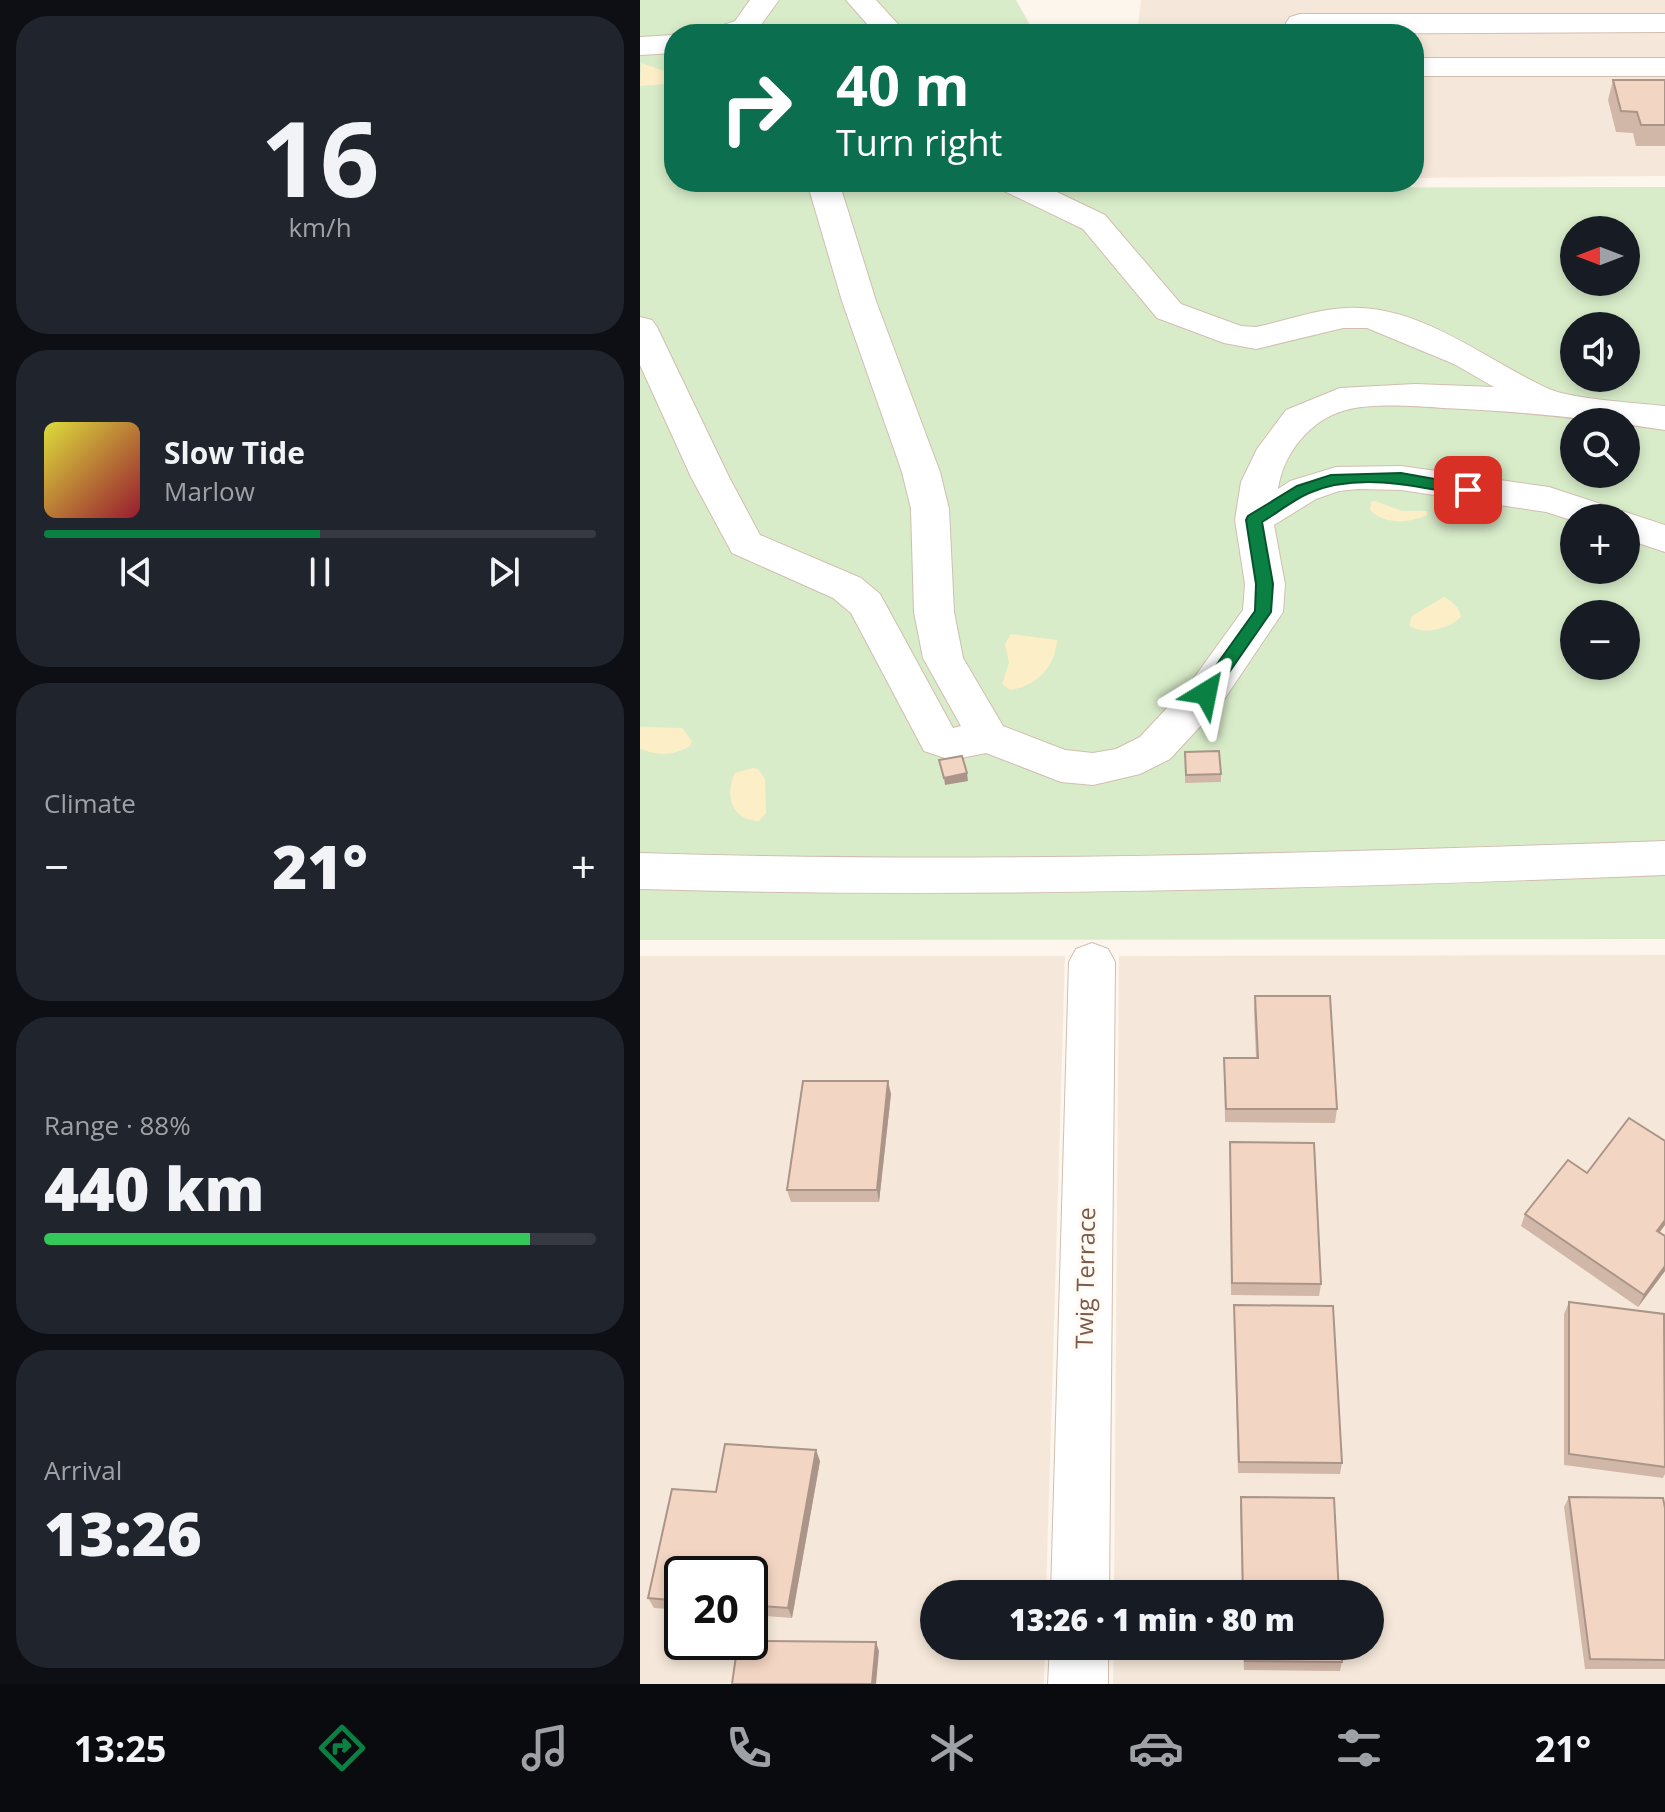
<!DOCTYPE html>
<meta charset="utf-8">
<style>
:root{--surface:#171b24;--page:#20242c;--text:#f1f3f6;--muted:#9ea1a6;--line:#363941;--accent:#0b8043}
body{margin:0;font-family:"Open Sans",sans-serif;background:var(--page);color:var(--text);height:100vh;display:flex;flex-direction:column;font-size:30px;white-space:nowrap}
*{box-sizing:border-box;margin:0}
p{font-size:26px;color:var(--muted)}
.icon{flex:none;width:44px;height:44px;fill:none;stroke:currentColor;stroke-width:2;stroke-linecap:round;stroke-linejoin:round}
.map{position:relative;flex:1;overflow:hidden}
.side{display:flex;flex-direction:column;gap:16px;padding:16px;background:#0d0f14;width:640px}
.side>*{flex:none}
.banner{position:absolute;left:24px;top:24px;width:760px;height:168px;border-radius:32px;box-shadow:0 4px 12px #0003;background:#0b6e4f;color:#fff;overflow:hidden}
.needle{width:52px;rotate:270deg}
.tools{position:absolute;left:920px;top:216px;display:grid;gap:16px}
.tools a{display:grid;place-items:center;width:80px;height:80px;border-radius:50%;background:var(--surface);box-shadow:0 4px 12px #0003;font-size:40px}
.speed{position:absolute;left:24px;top:1556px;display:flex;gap:16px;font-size:40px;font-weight:700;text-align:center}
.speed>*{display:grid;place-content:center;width:104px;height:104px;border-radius:50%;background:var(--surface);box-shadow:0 4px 12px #0003;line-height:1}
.speed .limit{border:4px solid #111;border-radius:12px;background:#fff;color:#111}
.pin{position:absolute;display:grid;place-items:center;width:68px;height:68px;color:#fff;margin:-34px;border-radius:16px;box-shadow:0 4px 12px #0006}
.me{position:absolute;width:88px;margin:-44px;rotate:35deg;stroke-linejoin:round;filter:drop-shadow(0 0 6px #0008)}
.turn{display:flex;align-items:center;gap:28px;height:168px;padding:0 40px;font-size:36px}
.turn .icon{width:104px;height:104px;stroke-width:2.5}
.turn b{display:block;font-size:56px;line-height:68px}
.big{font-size:60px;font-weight:800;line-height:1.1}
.side .card{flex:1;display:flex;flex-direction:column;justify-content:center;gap:12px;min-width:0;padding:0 28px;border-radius:32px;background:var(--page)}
.side .dial{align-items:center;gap:0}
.dial b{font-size:104px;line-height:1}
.song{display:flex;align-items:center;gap:24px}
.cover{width:96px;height:96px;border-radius:12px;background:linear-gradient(135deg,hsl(60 70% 55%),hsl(350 70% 35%))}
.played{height:8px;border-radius:4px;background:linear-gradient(90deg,var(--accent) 50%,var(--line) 50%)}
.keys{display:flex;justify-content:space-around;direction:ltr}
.heat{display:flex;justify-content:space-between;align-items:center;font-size:44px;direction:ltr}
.charge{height:12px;border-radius:6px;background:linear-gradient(90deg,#34c759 88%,var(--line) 0)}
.trip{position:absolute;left:280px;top:1580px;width:464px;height:80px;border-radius:40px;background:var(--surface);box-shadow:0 4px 12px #0003;font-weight:800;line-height:80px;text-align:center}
.tabs{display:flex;height:128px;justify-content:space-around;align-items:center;background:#090b0e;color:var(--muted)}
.tabs .icon{width:56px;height:56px}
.tabs .selected{color:var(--accent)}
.tabs b{font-size:36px;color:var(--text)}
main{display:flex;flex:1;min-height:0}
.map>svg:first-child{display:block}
.residential{fill:#f5e8da;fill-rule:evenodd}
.green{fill:#d8ecc9;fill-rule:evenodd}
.sand{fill:#fcefc7}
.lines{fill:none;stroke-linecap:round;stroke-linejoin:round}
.minor-casing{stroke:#d1beb0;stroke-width:2}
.minor{fill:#fff;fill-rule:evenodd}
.wall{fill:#d1b7a8}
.shaded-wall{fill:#aa9588}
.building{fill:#f3d5c3;stroke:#aa9588;stroke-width:2}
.route{fill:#0b8043;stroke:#07532c;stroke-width:2}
.labels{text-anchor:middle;stroke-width:7;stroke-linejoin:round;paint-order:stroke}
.street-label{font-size:24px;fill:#7a5c4d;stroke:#fffaf3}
</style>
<main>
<section class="side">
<div class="card dial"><b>16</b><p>km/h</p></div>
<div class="card">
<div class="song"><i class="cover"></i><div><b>Slow Tide</b><p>Marlow</p></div></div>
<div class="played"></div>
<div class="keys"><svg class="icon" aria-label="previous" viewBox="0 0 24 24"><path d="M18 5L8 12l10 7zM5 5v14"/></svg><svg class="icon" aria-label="pause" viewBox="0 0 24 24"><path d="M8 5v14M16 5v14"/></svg><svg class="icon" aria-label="next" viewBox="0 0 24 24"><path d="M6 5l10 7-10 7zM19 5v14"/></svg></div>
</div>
<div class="card"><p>Climate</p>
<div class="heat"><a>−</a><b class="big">21°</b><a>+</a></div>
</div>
<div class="card"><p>Range · 88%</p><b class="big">440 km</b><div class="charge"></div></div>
<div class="card"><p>Arrival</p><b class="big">13:26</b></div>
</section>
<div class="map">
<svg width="1025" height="1684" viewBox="0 0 1025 1684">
<rect width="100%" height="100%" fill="#fdf6ec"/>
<path class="residential" d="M501,0H1025V176L774,178V34H497Z
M1025,955V1684H473L474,1646H730V1594H474L479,956Z
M0,956H425L406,1594H294V1646H405L404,1684H0ZM42,1574H110V1642H42Z"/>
<path class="green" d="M0,0H376L395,34H34V182H478L481,188L1025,187V939L0,940ZM934,230H986V282H934ZM934,326H986V378H934ZM934,422H986V474H934ZM934,518H986V570H934ZM934,614H986V666H934Z"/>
<path class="sand" d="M1,63L34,74V79L26,84L0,86Z
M735,501L762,511H787V515C770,523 744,525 730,510L731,502Z
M804,597C813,602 819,607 821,617C809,629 781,636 769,625L772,616Z
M371,634L417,640C415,667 397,686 370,690L362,684L369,663L365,644Z
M0,727L42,728L52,741L50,746C32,756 20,756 0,749Z
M113,768L118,769L125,779L126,813L119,821C92,820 84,796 95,773Z"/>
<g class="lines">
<g class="minor-casing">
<path id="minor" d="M110,0H139L115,33L70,34L75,28L95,21Z
M206,0H236L267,34H236Z
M660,14H1025V32L647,34L646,23L650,17Z
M34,35V53L0,55V37Z
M774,58H1025V76H774Z
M167,182H199L236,301L300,472L309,509L314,612L323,658L363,726L425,750L453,753L476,749L500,737L551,682L603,610L605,584L595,520L601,482L617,449L646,410L700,388L775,384L854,387L814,364L727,328H703L616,349L584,343L517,318L443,229L360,189L355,182H396L465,215L541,304L601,326L616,327C645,321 677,309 706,308C781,304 845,360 909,389C931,399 998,403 1025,406V430C952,419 879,411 803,408C775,406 732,403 706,410C671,419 643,453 638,489L650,481L696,467L761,466L909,487L1025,525V552L986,539V518H934V521L906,512L761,490L718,489L699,491L676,499L634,525L645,584L643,612L581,704L530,759L500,774L453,785L421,782L346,753L311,760L284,751L211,613L193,598L92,553L51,477L0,365V317L12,320L17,327L89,477L120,535L221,578L240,594L313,728L321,726L283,658L274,612L271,509L262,472L202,301Z
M1025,841V875C685,888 340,899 0,889V853C341,864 684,853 1025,841Z
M452,943L468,949L475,962L469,1594H411L429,962L436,949Z
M410,1646H468V1684H408Z"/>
</g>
<use href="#minor" class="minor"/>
</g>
<path class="wall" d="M973,80H1025V146H996L993,133L976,132L968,100Z
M545,752L581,774V782L545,783Z
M615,996L697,1109L695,1123L585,1122L584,1058H616L614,1010Z
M251,1094L239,1202H151L147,1190Z
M1025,1141V1225L1019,1233L1025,1271L998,1307L881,1226L885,1214L947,1173Z
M590,1142L681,1284L679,1296L591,1295Z
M929,1302L1025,1352V1474L1023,1478L924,1465V1314Z
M594,1305L702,1463L700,1474L598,1473L594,1317Z
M180,1461L152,1618L110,1615V1574H42V1610L14,1608L8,1598L76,1492Z
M601,1497L699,1594H602L600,1507Z
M929,1497L1025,1508V1669H945L924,1507Z
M603,1646H701L702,1662L700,1671L604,1670Z"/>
<path class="shaded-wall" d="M327,773L328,781L305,785L304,778Z
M248,1081L251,1094L239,1202L237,1190Z
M1025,1220V1225L1011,1243L1017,1231Z
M1025,1266V1271L998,1307L1004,1295Z
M176,1450L180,1461L152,1618L148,1608Z
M236,1642L239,1651L236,1684H232Z"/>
<path class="building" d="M973,80H1025V125H1001L997,112L981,111Z
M579,751L581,774L546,775L545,752Z
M322,756L327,773L304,778L299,760Z
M615,996H690L697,1109H586L584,1058H618Z
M163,1081H248L237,1190H147Z
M989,1118L1025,1141V1220L1017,1231L1025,1236V1266L1004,1295L885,1214L928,1160L947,1173Z
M590,1142L674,1143L681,1284L592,1283Z
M929,1302L1024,1314L1025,1467L929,1454Z
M594,1305L693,1306L702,1463L599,1462Z
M85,1444L176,1450L148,1608L110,1605V1574H42V1601L8,1598L32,1489L76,1492Z
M601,1497L694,1498L699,1594H603Z
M929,1497L1023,1498L1025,1508V1660L950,1659Z
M110,1641L236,1642L232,1684H92L98,1642H110Z
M604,1646H701L702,1662L605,1661Z"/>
<path class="route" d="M761,473L828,485L835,490L828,496C777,486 718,472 669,493C653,500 637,513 622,522L633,584L631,612L572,697H560L557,693L560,688L615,611L616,584L606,520L608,516L657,486L691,475Z"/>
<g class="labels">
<g class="street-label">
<text transform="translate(446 1278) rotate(-89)" y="8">Twig Terrace</text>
</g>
</g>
</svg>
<div class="tools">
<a><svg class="needle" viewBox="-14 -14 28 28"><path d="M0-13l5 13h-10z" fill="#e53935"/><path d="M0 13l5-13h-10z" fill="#9ea1a6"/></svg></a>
<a><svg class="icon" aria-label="sound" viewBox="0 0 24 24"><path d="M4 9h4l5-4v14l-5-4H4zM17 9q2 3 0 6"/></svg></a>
<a><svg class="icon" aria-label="search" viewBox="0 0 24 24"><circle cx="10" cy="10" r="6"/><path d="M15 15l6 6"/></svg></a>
<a>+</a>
<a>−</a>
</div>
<div class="speed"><div class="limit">20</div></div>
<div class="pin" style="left:828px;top:490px;background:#d93025"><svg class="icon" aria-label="arrive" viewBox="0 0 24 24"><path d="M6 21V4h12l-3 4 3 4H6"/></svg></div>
<svg class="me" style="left:566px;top:693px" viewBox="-20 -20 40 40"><path d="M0-17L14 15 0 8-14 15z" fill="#0b8043" stroke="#fff" stroke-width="4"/></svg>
<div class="trip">13:26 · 1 min · 80 m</div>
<div class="banner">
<div class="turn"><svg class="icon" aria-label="right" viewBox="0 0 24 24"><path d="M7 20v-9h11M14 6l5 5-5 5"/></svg><div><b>40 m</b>Turn right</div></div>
</div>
</div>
</main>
<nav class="tabs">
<b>13:25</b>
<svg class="icon selected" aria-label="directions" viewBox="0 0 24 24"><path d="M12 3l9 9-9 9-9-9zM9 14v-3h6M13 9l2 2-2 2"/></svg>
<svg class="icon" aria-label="music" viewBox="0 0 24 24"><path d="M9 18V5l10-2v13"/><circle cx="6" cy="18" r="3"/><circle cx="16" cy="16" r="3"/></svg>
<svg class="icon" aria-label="phone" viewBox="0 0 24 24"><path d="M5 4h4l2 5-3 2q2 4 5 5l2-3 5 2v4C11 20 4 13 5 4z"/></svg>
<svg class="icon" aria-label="climate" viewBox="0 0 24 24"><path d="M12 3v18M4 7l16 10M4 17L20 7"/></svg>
<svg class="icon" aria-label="car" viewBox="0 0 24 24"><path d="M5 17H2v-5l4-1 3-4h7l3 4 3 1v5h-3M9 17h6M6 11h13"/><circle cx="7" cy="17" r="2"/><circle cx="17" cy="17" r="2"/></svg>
<svg class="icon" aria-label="filters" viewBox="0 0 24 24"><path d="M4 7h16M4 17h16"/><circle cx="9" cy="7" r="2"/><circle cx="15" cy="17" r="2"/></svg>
<b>21°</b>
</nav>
